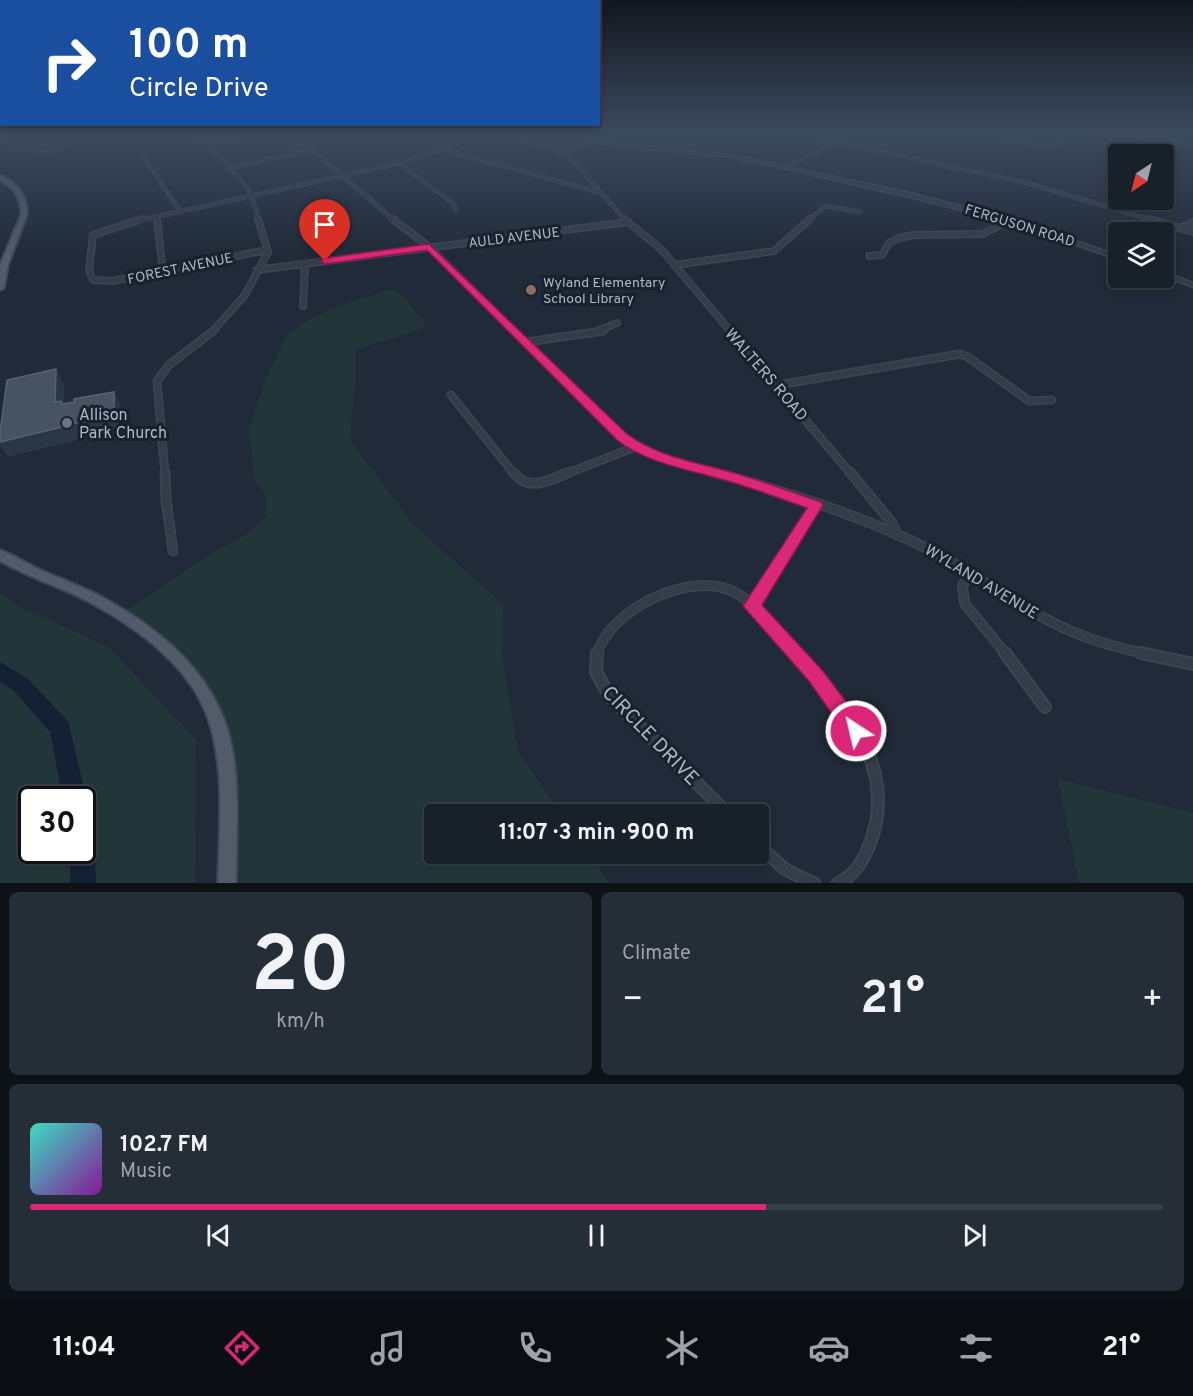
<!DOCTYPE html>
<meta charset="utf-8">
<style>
:root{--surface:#18202a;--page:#252d36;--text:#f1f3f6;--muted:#9fa3a8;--line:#363e47;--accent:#db2777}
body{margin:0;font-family:Overpass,sans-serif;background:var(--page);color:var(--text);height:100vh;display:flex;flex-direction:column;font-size:22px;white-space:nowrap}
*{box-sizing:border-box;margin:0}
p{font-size:20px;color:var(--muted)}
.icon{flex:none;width:33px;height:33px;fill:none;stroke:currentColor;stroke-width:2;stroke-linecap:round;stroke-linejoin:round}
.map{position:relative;height:883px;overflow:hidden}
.panel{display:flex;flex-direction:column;gap:9px;padding:9px;background:#0d1217;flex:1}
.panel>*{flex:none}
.guide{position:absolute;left:0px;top:0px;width:600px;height:126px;box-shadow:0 3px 9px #0003,0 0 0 2px var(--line);background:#1a4fa0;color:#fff;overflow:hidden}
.needle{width:39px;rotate:215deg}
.buttons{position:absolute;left:1108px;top:144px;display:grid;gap:12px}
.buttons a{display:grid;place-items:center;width:66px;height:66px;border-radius:6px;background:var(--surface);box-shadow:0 3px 9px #0003,0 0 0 2px var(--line);font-size:30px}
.speed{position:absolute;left:18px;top:786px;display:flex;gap:12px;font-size:30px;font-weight:700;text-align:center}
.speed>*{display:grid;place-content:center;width:78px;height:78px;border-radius:50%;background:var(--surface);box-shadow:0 3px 9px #0003,0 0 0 2px var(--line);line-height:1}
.speed .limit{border:3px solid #111;border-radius:9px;background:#fff;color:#111}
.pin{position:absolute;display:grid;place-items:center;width:51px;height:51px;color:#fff;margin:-62px -26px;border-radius:50% 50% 50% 0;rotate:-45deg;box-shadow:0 0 6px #0007}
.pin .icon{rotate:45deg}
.me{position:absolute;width:66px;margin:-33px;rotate:325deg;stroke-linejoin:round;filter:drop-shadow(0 0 4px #0008)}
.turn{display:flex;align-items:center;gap:21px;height:126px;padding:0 30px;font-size:27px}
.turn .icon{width:78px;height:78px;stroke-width:2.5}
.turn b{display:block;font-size:42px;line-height:51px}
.big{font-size:45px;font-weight:700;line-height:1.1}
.panel .card{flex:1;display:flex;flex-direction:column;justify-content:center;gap:9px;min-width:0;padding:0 21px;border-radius:9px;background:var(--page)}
.panel .dial{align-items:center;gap:0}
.dial b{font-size:78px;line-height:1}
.song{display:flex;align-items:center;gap:18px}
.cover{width:72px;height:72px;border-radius:9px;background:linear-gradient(135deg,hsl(170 70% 55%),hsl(290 70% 35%))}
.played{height:6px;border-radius:3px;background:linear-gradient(90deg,var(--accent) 65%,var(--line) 65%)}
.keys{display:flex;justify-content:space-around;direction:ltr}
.heat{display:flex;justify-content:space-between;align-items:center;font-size:33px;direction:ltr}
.panel .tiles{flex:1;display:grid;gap:9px;grid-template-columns:1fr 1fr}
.card:last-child{grid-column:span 2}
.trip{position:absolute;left:424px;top:804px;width:345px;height:60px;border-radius:6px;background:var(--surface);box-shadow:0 3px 9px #0003,0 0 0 2px var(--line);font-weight:700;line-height:60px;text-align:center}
.dock{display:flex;height:96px;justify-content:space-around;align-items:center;background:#0a0d11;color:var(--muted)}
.dock .icon{width:42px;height:42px}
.dock .current{color:var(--accent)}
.dock b{font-size:27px;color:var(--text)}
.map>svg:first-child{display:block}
.green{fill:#223639;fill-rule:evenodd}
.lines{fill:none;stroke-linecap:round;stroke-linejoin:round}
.river{fill:#142135;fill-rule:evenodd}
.minor-far4-casing{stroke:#3d4552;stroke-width:5}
.minor-far3-casing{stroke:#3d4552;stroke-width:8}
.minor-far2-casing{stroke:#3d4552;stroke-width:9}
.minor-far1-casing{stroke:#3d4552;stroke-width:11}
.minor-casing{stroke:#3d4552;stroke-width:14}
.tertiary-casing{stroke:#3d4552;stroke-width:3}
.secondary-casing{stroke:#3d4552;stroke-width:4}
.primary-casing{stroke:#3d4552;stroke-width:4}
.minor-far4{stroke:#343c49;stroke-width:4}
.minor-far3{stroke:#343c49;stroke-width:5}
.minor-far2{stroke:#343c49;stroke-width:6}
.minor-far1{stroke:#343c49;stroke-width:8}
.minor{stroke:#343c49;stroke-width:10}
.tertiary{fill:#343c49;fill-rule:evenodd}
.secondary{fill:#414b5c;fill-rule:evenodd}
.primary{fill:#515b69;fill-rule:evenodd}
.shaded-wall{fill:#2b3646}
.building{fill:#475363;stroke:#576272;stroke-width:1.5}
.route{fill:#db2777;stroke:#8e194d;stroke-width:1.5}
.education-dot{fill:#8d6e63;stroke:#19212d;stroke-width:2}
.worship-dot{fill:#6b7280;stroke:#19212d;stroke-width:2}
.labels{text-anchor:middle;stroke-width:6;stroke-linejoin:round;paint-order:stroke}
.far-street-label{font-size:14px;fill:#aeb7c5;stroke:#19212d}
.far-poi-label{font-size:14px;fill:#aeb7c5;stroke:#19212d;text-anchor:start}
.street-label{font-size:16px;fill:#aeb7c5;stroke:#19212d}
.poi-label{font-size:16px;fill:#aeb7c5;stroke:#19212d;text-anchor:start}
.near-street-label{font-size:20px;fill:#aeb7c5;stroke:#19212d}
</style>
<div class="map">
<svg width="1193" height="883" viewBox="0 0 1193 883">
<rect width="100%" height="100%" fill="#202a38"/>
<path class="green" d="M393,289L407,300L427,327L355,350V384L350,440L412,523L503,605L502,658L518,752L562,814H435V854H589L609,883H227L224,756L195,680L120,615L203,559L245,535L266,517V496L254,478L249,430L264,384L287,334L312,318L347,303Z
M0,593L18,606L109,647L196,740L195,883H0ZM32,800H82V850H32Z
M1058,779L1193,813V883H1079Z"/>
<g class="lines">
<path class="river" d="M0,662L27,678L68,721L87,800L83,808L82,800H63L50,732L13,690L0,682Z
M82,820L91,823L94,832L96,883H70V850H82Z"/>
<g class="minor-far4-casing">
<path id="minor-far4" d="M146,132L171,133
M292,132L395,221
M488,132L552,148L568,155L626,221
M773,132L857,146L1027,183L1155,221
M962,132L1048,147L1060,145L1068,132
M1031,132L1064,138
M1111,132L1193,146
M213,140L209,146C216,151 246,185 250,193C254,201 256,212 259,221
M9,147L50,153L90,132
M445,150L602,193
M561,152L597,142
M144,157L179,210
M397,162L453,203L456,210
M784,167L835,143
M228,168L315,149
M157,217V221
M137,221L395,164L491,132
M808,221L825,206L860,212"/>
</g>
<g class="minor-far3-casing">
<path id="minor-far3" d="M142,219L93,235L89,271L93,280L112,281L267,250
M157,219L163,272
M393,219L429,247L515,332
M624,219L661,249L731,332
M1150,219L1193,232
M1180,228L1193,222
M869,256L882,255L889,243L899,238L913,235L983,234L1010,220
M674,265L774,251L810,219
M257,270L628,222
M303,306L305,264
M212,332L245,295L268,252L258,219
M595,332L617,323"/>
</g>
<g class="minor-far2-casing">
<path id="minor-far2" d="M514,331L622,437L662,458L718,474
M730,331L851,474
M527,342L603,331
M778,385L960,354L968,357L1029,401L1052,400
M451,395L514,474
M165,474L157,381L169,365L213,331
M566,474L635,447"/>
</g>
<g class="minor-far1-casing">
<path id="minor-far1" d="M165,472L166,500L173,551
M513,472C529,493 550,480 570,472
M712,472C780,490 859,515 922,546C974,572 1020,609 1073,632C1097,642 1122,649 1147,654
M850,472L892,523L897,535
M971,572L962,586L965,604L1006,654
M752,606L788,553L816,505
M597,654C611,608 691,570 734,592C760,605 777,633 796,654"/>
</g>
<g class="minor-casing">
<path id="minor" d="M597,653L596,672L610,697L728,814
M794,653C843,706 898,764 871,841C864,859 856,875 838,883
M1005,653L1045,707
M1141,653L1193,664
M759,846L786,870L814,883"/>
</g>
<g class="tertiary-casing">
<path id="tertiary" d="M565,132H574L610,143L732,155L915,194L1020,222L1119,256V260L1016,224L914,198L732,157L610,145Z
M1164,272L1193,283V287L1164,276Z"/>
</g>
<g class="secondary-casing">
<path id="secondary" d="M14,132H24L0,140V136Z
M168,132L215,139L262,132C234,145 196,145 168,132Z"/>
</g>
<g class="primary-casing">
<path id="primary" d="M0,175C18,183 28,196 27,215L8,265L4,288L0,290V265L21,215C21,198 15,188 0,180Z
M0,550C14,555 27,564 41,570C61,579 81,586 100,596C154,625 208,667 227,728C242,777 236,832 236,883H218C219,832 225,778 211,728C196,671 141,630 91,603C62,587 29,578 0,561Z"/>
</g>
<use href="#minor-far4" class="minor-far4"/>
<use href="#minor-far3" class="minor-far3"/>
<use href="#minor-far2" class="minor-far2"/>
<use href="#minor-far1" class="minor-far1"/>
<use href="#minor" class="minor"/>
<use href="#tertiary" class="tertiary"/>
<use href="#secondary" class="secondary"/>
<use href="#primary" class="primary"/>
</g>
<path class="shaded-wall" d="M56,369L64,384V405L55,402Z
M114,392L121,406V426L89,434V436L78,440L8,457L0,444V442L81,419Z"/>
<path class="building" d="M56,369L55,402L61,401L62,404L74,402V399L114,392V411L81,419V421L70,425L0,442V433L7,380Z"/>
<linearGradient id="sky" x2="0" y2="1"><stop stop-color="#12171f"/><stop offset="0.52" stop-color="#3c4a5e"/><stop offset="1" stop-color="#3c4a5e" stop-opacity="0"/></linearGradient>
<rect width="1193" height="256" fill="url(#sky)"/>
<path class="route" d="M429,244L627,434C659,458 702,463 741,475C768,483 794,493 821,502L823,505L762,605L822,670L864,725L866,731L864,738L856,740L849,738L809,681L743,606L807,508C781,499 755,489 728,481C691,470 648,464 617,440L427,250L325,264L320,261L325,258Z"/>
<circle class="education-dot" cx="531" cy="290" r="6"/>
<circle class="worship-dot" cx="67" cy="423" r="6"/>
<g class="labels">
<g class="far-street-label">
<text transform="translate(1020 225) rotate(17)" y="5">FERGUSON ROAD</text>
<text transform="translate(514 237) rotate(-7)" y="5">AULD AVENUE</text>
<text transform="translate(180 268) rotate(-12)" y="5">FOREST AVENUE</text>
</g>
<g class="far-poi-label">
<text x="543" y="287">Wyland Elementary<tspan x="543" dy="16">School Library</tspan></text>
</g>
<g class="street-label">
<text transform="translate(767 374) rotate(49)" y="6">WALTERS ROAD</text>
<text transform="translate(982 581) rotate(31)" y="6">WYLAND AVENUE</text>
</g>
<g class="poi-label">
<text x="79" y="420">Allison<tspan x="79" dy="18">Park Church</tspan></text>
</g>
<g class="near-street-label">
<text transform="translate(651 735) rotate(46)" y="7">CIRCLE DRIVE</text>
</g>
</g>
</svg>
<div class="buttons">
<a><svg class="needle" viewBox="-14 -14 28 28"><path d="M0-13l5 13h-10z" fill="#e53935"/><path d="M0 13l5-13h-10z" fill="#9fa3a8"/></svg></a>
<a><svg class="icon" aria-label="layers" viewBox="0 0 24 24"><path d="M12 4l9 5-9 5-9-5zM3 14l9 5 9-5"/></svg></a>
</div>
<div class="speed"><div class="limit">30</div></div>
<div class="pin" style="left:325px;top:261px;background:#d93025"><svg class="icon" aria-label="arrive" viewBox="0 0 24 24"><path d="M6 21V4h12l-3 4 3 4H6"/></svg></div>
<svg class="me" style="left:856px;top:731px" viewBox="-20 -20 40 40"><circle r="17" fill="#db2777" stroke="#fff" stroke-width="3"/><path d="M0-11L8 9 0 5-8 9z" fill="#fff"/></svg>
<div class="trip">11:07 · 3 min · 900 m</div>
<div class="guide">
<div class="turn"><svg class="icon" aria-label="right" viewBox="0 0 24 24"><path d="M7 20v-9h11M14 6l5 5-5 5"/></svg><div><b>100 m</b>Circle Drive</div></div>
</div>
</div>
<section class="panel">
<div class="tiles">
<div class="card dial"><b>20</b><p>km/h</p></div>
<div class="card"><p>Climate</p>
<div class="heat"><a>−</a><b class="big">21°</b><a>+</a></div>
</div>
<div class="card">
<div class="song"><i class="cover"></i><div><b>102.7 FM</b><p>Music</p></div></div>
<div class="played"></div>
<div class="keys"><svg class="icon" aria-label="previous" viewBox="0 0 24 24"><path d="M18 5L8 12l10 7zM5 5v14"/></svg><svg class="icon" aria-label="pause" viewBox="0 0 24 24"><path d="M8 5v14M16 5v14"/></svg><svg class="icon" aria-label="next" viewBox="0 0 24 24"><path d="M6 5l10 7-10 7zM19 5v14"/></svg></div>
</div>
</div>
</section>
<nav class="dock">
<b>11:04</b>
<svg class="icon current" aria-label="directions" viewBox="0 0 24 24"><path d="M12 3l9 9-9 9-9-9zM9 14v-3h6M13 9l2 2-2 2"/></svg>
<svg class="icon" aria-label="music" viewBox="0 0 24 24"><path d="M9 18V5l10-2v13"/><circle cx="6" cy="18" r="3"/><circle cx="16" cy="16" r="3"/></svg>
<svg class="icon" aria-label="phone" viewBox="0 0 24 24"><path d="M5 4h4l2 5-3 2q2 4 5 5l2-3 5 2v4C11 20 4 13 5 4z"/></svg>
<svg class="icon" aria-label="climate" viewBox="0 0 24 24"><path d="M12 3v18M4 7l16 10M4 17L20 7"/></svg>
<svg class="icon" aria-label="car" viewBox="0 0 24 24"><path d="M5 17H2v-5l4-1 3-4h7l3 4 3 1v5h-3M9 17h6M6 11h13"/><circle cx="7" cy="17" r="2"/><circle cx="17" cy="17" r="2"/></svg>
<svg class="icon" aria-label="filters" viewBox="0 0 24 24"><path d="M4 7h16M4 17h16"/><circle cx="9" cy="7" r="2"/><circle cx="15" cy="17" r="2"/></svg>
<b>21°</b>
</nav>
